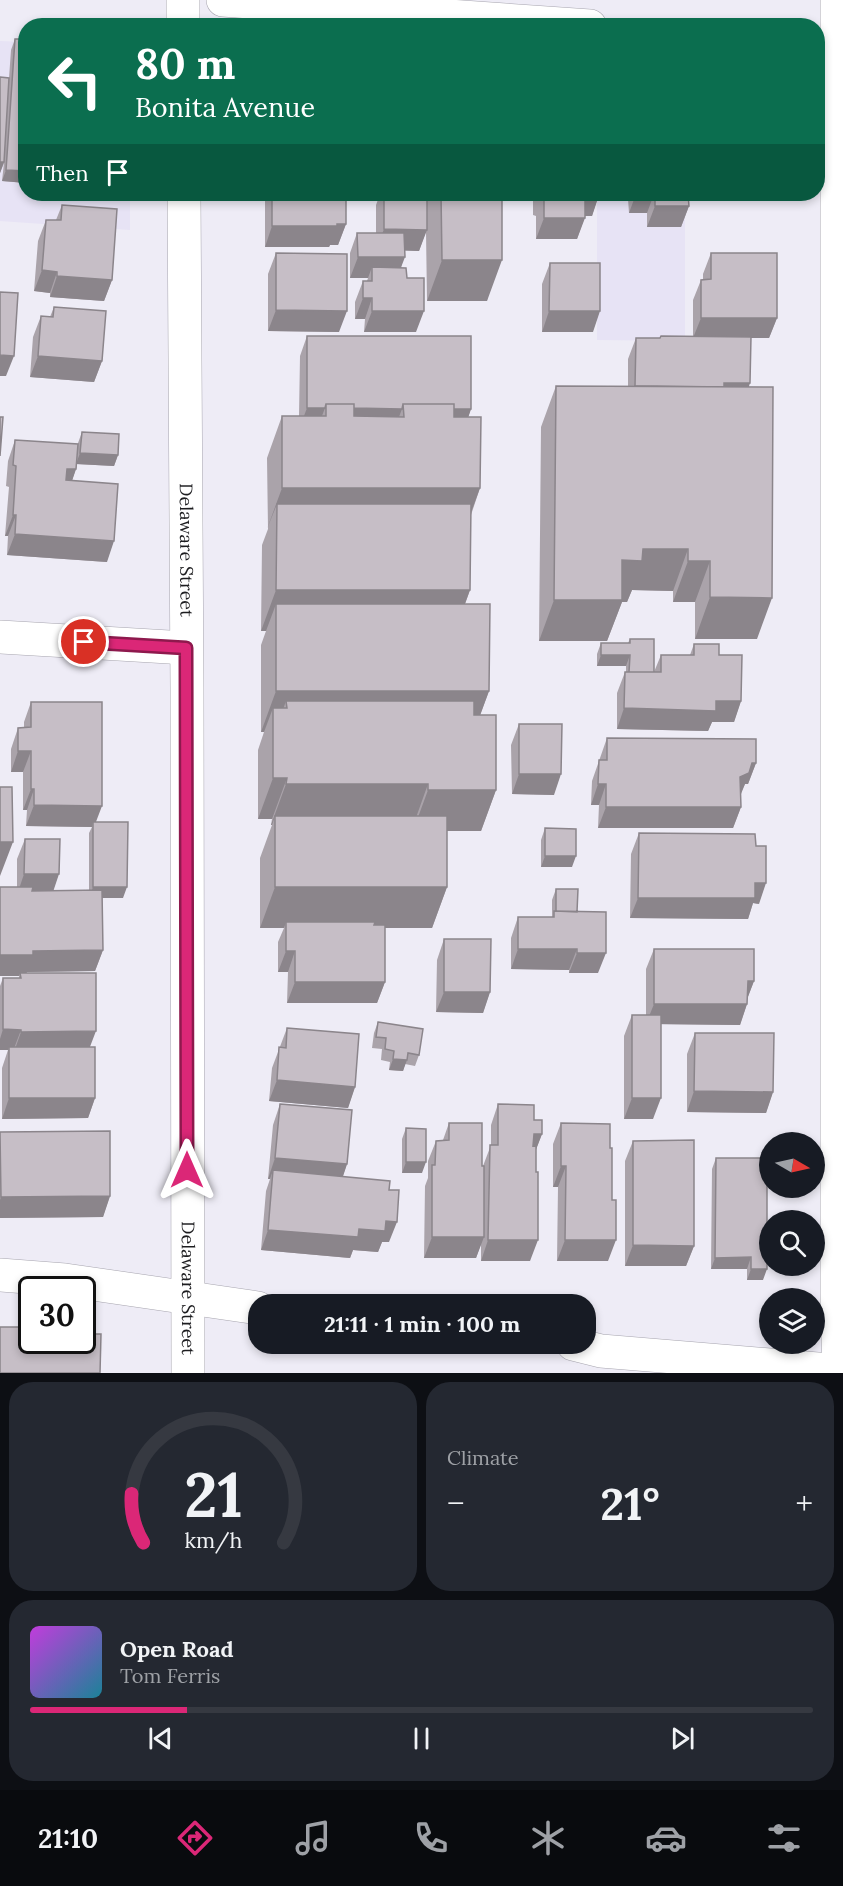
<!DOCTYPE html>
<meta charset="utf-8">
<style>
:root{--surface:#171b24;--page:#242831;--text:#f1f3f6;--muted:#9ea1a6;--line:#363941;--accent:#db2777}
body{margin:0;font-family:Lora,serif;background:var(--page);color:var(--text);height:100vh;display:flex;flex-direction:column;font-size:22px;white-space:nowrap}
*{box-sizing:border-box;margin:0}
p{font-size:20px;color:var(--muted)}
.icon{flex:none;width:33px;height:33px;fill:none;stroke:currentColor;stroke-width:2;stroke-linecap:round;stroke-linejoin:round}
.map{position:relative;height:1373px;overflow:hidden}
.sheet{display:flex;flex-direction:column;gap:9px;padding:9px;background:#0d0f14;flex:1}
.sheet>*{flex:none}
.top-card{position:absolute;left:18px;top:18px;width:807px;height:183px;border-radius:24px;box-shadow:0 3px 9px #0003;background:#0b6e4f;color:#fff;overflow:hidden}
.needle{width:39px;rotate:99deg}
.fabs{position:absolute;left:759px;top:1132px;display:grid;gap:12px}
.fabs a{display:grid;place-items:center;width:66px;height:66px;border-radius:50%;background:var(--surface);box-shadow:0 3px 9px #0003;font-size:30px}
.speed{position:absolute;left:18px;top:1276px;display:flex;gap:12px;font-size:30px;font-weight:700;text-align:center}
.speed>*{display:grid;place-content:center;width:78px;height:78px;border-radius:50%;background:var(--surface);box-shadow:0 3px 9px #0003;line-height:1}
.speed .limit{border:3px solid #111;border-radius:9px;background:#fff;color:#111}
.pin{position:absolute;display:grid;place-items:center;width:51px;height:51px;color:#fff;margin:-26px;border:3px solid #fff;border-radius:50%;box-shadow:0 2px 6px #0007}
.me{position:absolute;width:66px;margin:-33px;rotate:0deg;stroke-linejoin:round;filter:drop-shadow(0 0 4px #0008)}
.turn{display:flex;align-items:center;gap:21px;height:126px;padding:0 18px;font-size:27px}
.turn .icon{width:78px;height:78px;stroke-width:2.5}
.turn b{display:block;font-size:42px;line-height:51px}
.then{display:flex;align-items:center;height:57px;padding:0 18px;background:#0003;gap:12px;font-size:22px}
.big{font-size:45px;font-weight:700;line-height:1.1}
.sheet .card{flex:1;display:flex;flex-direction:column;justify-content:center;gap:9px;min-width:0;padding:0 21px;border-radius:24px;background:var(--page)}
.sheet .dial{align-items:center;gap:0}
.dial svg{height:156px;overflow:visible;fill:none;stroke:var(--line);stroke-width:7;stroke-linecap:round;text-anchor:middle}
.dial text{fill:var(--text);stroke:none}
.song{display:flex;align-items:center;gap:18px}
.cover{width:72px;height:72px;border-radius:9px;background:linear-gradient(135deg,hsl(290 70% 55%),hsl(190 70% 35%))}
.played{height:6px;border-radius:3px;background:linear-gradient(90deg,var(--accent) 20%,var(--line) 20%)}
.keys{display:flex;justify-content:space-around;direction:ltr}
.heat{display:flex;justify-content:space-between;align-items:center;font-size:33px;direction:ltr}
.sheet .tiles{flex:1;display:grid;gap:9px;grid-template-columns:1fr 1fr}
.card:last-child{grid-column:span 2}
.trip{position:absolute;left:248px;top:1294px;width:348px;height:60px;border-radius:24px;background:var(--surface);box-shadow:0 3px 9px #0003;font-weight:700;line-height:60px;text-align:center}
.tab-bar{display:flex;height:96px;justify-content:space-around;align-items:center;background:#090b0e;color:var(--muted)}
.tab-bar .icon{width:42px;height:42px}
.tab-bar .on{color:var(--accent)}
.tab-bar b{font-size:27px;color:var(--text)}
.map>svg:first-child{display:block}
.built{fill:#e7e3f5}
.lines{fill:none;stroke-linecap:round;stroke-linejoin:round}
.minor-casing{stroke:#a7a5af;stroke-width:34}
.minor{stroke:#fff;stroke-width:33}
.wall{fill:#aaa3aa}
.shaded-wall{fill:#8b858b}
.building{fill:#c6bec6;stroke:#8b858b;stroke-width:1.5}
.route-casing{stroke:#8e194d;stroke-width:15}
.route{stroke:#db2777;stroke-width:10}
.labels{text-anchor:middle;stroke-width:5;stroke-linejoin:round;paint-order:stroke}
.street-label{font-size:18px;fill:#1d1d20;stroke:#fff}
</style>
<div class="map">
<svg width="843" height="1373" viewBox="0 0 843 1373">
<rect width="100%" height="100%" fill="#eeecf6"/>
<path class="built" d="M0,41L25,42L26,194H130V230L0,221Z
M597,194H685V341L597,340Z"/>
<g class="lines">
<g class="minor-casing">
<g id="minor">
<path d="M183,0V26"/>
<path d="M223,0L590,26"/>
<path d="M837,0V1304L839,1373"/>
<path id="s1" d="M184,194L187,687L188,1373"/>
<path d="M0,637L186,648"/>
<path d="M0,1275L65,1280L258,1308"/>
<path d="M573,1344L601,1351L843,1371"/>
</g>
</g>
<use href="#minor" class="minor"/>
</g>
<path class="wall" d="M15,39L26,183L2,181L4,163L0,173V77L9,78L11,50Z
M265,194H346V224L338,245H330L329,247H265Z
M380,194H502L487,301H427L426,231L419,251L405,250L401,267L407,278L416,332H364L365,319H355V302L363,281H367L368,278H350V253L357,233H376V205Z
M533,194H599L592,216H585L577,239H536V216L533,215Z
M625,194H690L688,199L689,206L681,227H647V213H629L628,199H625Z
M62,205L112,280L104,301L50,297V293L34,291L38,241L46,220H56Z
M276,253L339,332L268,331V274Z
M711,253L777,318L769,338H751L749,387L757,639H695V602H673V591L632,590L627,602H622L607,641H539L541,427L556,386H628V359L636,338H660L661,336H693V300L701,280H703V274Z
M550,263L593,332H542V284Z
M54,307L102,361L94,382L30,377L33,337L41,316L50,317Z
M307,336L471,409L468,417L480,488L471,515L470,590L465,604L489,691L480,715L496,790L481,831H447V887L432,928H385V982L377,1003H287L288,972H278V942L284,928H260V858L272,825H271L272,819H258V750L264,732H261V645L266,631H261L262,545L268,529L267,458L282,416H299L300,356Z
M82,432L118,455L114,466L77,464L76,469L72,480L107,562L7,555L8,536H5L9,487L6,486L8,461L15,440L77,455L78,443Z
M630,639L654,672L661,655H690L694,644L719,655L741,701L734,722H712L708,731L617,729V693L625,672H626V666H597V654L601,643H628Z
M31,702L96,822L123,898H102L103,950L95,971L27,972L26,973L90,1047L95,1098L88,1118L2,1119V1068L8,1050H0V986L3,978H19V976H0V887H17V859L25,839L53,890H89V833L92,827L26,826L27,810H23V772H11V749L18,728H24V722Z
M519,724L554,795L512,794L511,745Z
M607,738L756,763L748,784H745L740,794L741,807L733,828H598L599,805H591L592,781Z
M545,828L572,867H541V840Z
M639,833L759,904L753,903L748,919L630,918L631,854Z
M556,889L577,912L598,973H569V970L511,969V938L518,917H552V900Z
M444,939L490,992L483,1013L436,1012L437,960Z
M654,949L754,981L747,999V1004L740,1025L661,1024L653,1119H624V1036L632,1015H646V969Z
M378,1022L419,1055L415,1066L405,1064L403,1071L389,1070L390,1062L381,1060L382,1049L372,1048L374,1033Z
M287,1028L355,1087L348,1108L269,1101L272,1068Z
M695,1033L773,1092L766,1113L687,1112V1054Z
M280,1104L347,1164L343,1176L389,1190V1242H382L378,1252L353,1250L350,1258L261,1250L266,1191L270,1179H268L273,1125Z
M498,1104L534,1120L542,1134L536,1149L530,1261H481V1244L476,1258H424L425,1186L428,1178V1161L436,1141L443,1140L449,1123L482,1166H483L491,1145V1125Z
M561,1123L608,1261H557L558,1187H553V1144Z
M406,1128L422,1173H402V1139Z
M0,1133L110,1196L103,1217L0,1218Z
M633,1141L694,1246L686,1266H625V1161Z
M716,1158L763,1280H747V1269H711L712,1169Z"/>
<path class="shaded-wall" d="M0,162H4L0,173Z
M6,170L26,171V183L2,181Z
M627,194H631L628,199H625Z
M636,194H654L647,213H629Z
M687,194H690L686,206H689L681,227H647L655,206Z
M585,195H599L592,216H578Z
M544,218H585L577,239H536Z
M346,224L338,245H330L329,247H265L272,226Z
M384,229L427,230L419,251L376,250Z
M358,257H405L397,278L372,267L368,278H350Z
M442,260H502L487,301H427Z
M42,270L57,272L50,293L34,291Z
M57,276L112,280L104,301L50,297Z
M363,298H372L365,319H355Z
M276,310L347,311L339,332L268,331Z
M372,311H424L416,332H364Z
M549,311H600L593,332H542Z
M701,318H777L769,338H693Z
M0,355L14,356L6,376H0Z
M38,356L102,361L94,382L30,377Z
M724,383H750L743,404L720,403Z
M307,408H325L317,429H299Z
M326,408L402,409L394,430Z
M403,409H471L464,430Z
M80,453L118,455L114,466L76,464Z
M67,469H76L69,490H60Z
M282,488H480L465,529L277,504L267,529Z
M13,515H16L8,536H5Z
M15,534L114,541L107,562L7,555Z
M643,549H688L673,591L632,590L627,602H622L607,641H539L554,600Z
M688,561H710L695,602H673Z
M276,590H470L455,631L276,604L266,631H261Z
M710,597L772,598L757,639H695Z
M601,655H630L626,666H597Z
M276,691H489L474,732L287,708L286,701L275,732L273,708L264,732H261Z
M716,701H741L734,722H712L708,731L617,729L624,708Z
M18,751H31L23,772H11Z
M752,763H756L748,784H745L741,794L733,798L740,777Z
M519,774H561L554,795L512,794Z
M273,778H287L272,819H258Z
M286,784H428L413,826L275,816L272,825H271Z
M598,784H606L599,805H591Z
M31,789H34L27,810H23Z
M428,790H496L481,831H413Z
M34,805L102,806L94,827L93,822L92,827L26,826Z
M606,807H741L733,828H598Z
M0,842H13L0,876Z
M545,856H576L572,867H541Z
M24,874H59L52,895H17Z
M755,883H766L759,904L753,903L748,919L630,918L638,898Z
M93,887H127L123,898H89Z
M275,887H447L432,928H286V922L284,928H260Z
M518,949H577L569,970L511,969Z
M103,950L95,971L27,972L25,976L20,973L19,976H0V955L33,951Z
M286,951H295L288,972H278Z
M577,953H606L598,973H569Z
M748,981H754L746,1002Z
M295,982H385L377,1003H287Z
M444,992H490L483,1013L436,1012Z
M654,1004H747L740,1025L646,1024Z
M3,1029L21,1030L13,1051L9,1047L8,1050H0V1039Z
M96,1031L88,1052H14L21,1032Z
M393,1059L407,1060L403,1071L389,1070Z
M277,1080L355,1087L348,1108L269,1101Z
M694,1091L773,1092L766,1113L687,1112Z
M9,1098H95L88,1118L2,1119Z
M632,1098H661L653,1119H624Z
M534,1134H542L534,1155H526Z
M275,1158L347,1164L340,1185L273,1170L270,1179H268Z
M406,1162H426L422,1173H402Z
M561,1166H566L558,1187H553Z
M110,1196L103,1217L0,1218V1200L1,1197Z
M386,1221L397,1222L389,1242H382L378,1252L353,1250L350,1258L261,1250L268,1230L359,1229Z
M432,1237H484L476,1258H424Z
M488,1240H538L530,1261H481Z
M565,1240H616L608,1261H557Z
M633,1245L694,1246L686,1266H625Z
M751,1257L747,1269H711L715,1258Z
M751,1269H767L763,1280H747Z"/>
<path class="building" d="M15,39H26V171L6,170Z
M0,77L9,78L4,162H0Z
M272,194H346V224H337V226H272Z
M384,194H427V230L384,229Z
M441,194H502V260H442Z
M540,194H599V195H585V218H544V195H540Z
M655,194H688L689,206H655Z
M62,205L117,209L112,280L57,276V272L42,270L46,220H61Z
M357,233H404L405,257H358Z
M276,253L347,254V311L276,310Z
M711,253H777V318H701V280L711,279Z
M550,263H600V311H549Z
M372,267L406,268L407,278H424V311H372V298H363V281H372Z
M0,292L18,293L14,356L0,355Z
M54,307L106,311L102,361L38,356L41,316L53,317Z
M307,336H471V409H454V404H403L402,409L354,408V404H326L325,408H307Z
M661,336L751,337L750,383H724V387L635,386L636,338H660Z
M556,386L773,387L772,598L710,597V561H688V549H643L642,561L622,560V600H554Z
M326,404H354V416L404,417L403,404H454V417H481L480,488H282V416H326Z
M0,417H3L0,456Z
M82,432L119,434L118,455L80,453Z
M15,440L78,444L76,469H67L66,480L118,484L114,541L15,534L16,515H13L16,466L13,465Z
M277,504H471L470,590H276Z
M276,604H490L489,691H276Z
M630,639H654V672H629L630,655H601V643H630Z
M694,644H719V655H742L741,701H716V711L624,708L625,672H661V655H694Z
M286,701H474V715H496V790H428V784H286L287,778H273V708H287Z
M31,702H102V806L34,805V789H31V751H18V728L31,727Z
M519,724H562L561,774H519Z
M607,738L756,739V763H752L749,773L740,777L741,807H606V784H598L599,760H607Z
M0,787H12L13,842H0Z
M275,816H447V887H275Z
M93,822H128L127,887H93Z
M545,828L576,829V856H545Z
M639,833L755,834L756,846H766V883H755V898H638Z
M25,839H60L59,874H24Z
M0,887H33L32,891L102,890L103,950L33,951V955H0Z
M556,889H578L577,912L556,911Z
M554,911L606,912V953H577V949H518V917H554Z
M286,922H375L374,925H385V982H295V951H286Z
M444,939H491L490,992H444Z
M654,949H754V981H748L747,1004H654Z
M20,973H96V1031L21,1032V1030L3,1029V978H21Z
M632,1015H661V1098H632Z
M378,1022L423,1029L419,1055L408,1053L407,1060L393,1059L394,1051L385,1049L386,1038L376,1037Z
M287,1028L359,1034L355,1087L277,1080L279,1047L286,1048Z
M695,1033H774L773,1092L694,1091Z
M9,1047H95V1098H9Z
M280,1104L352,1110L347,1164L275,1158Z
M498,1104L534,1105V1120H542V1134H534L533,1146L536,1145V1172H538V1240H488L490,1145H498Z
M449,1123H482V1166H484V1237H432V1165H435L436,1141L449,1140Z
M561,1123L610,1124V1148H612V1200H616V1240H565L566,1166H561Z
M406,1128L426,1129V1162H406Z
M110,1131V1196L1,1197L0,1132Z
M694,1140V1246L633,1245V1141Z
M716,1158H767V1269H751V1257L715,1258Z
M273,1170L390,1181L389,1190H399L397,1222L386,1221L385,1231L359,1229L358,1237L268,1230Z
M0,1327H32V1341H82V1334H101L100,1373H0Z"/>
<g class="lines">
<g class="route-casing">
<path id="route" d="M84,642L186,648L187,1170"/>
</g>
<use href="#route" class="route"/>
</g>
<g class="labels">
<g class="street-label">
<text dy="6" stroke="none"><textPath href="#s1" startOffset="356">Delaware Street</textPath></text>
<text dy="6" stroke="none"><textPath href="#s1" startOffset="1094">Delaware Street</textPath></text>
</g>
</g>
</svg>
<div class="fabs">
<a><svg class="needle" viewBox="-14 -14 28 28"><path d="M0-13l5 13h-10z" fill="#e53935"/><path d="M0 13l5-13h-10z" fill="#9ea1a6"/></svg></a>
<a><svg class="icon" aria-label="search" viewBox="0 0 24 24"><circle cx="10" cy="10" r="6"/><path d="M15 15l6 6"/></svg></a>
<a><svg class="icon" aria-label="layers" viewBox="0 0 24 24"><path d="M12 4l9 5-9 5-9-5zM3 14l9 5 9-5"/></svg></a>
</div>
<div class="speed"><div class="limit">30</div></div>
<div class="pin" style="left:84px;top:642px;background:#d93025"><svg class="icon" aria-label="arrive" viewBox="0 0 24 24"><path d="M6 21V4h12l-3 4 3 4H6"/></svg></div>
<svg class="me" style="left:187px;top:1170px" viewBox="-20 -20 40 40"><path d="M0-17L14 15 0 8-14 15z" fill="#db2777" stroke="#fff" stroke-width="4"/></svg>
<div class="trip">21:11 · 1 min · 100 m</div>
<div class="top-card">
<div class="turn"><svg class="icon" aria-label="left" viewBox="0 0 24 24"><path d="M17 20v-9H6M10 6l-5 5 5 5"/></svg><div><b>80 m</b>Bonita Avenue</div></div>
<div class="then">Then<svg class="icon" aria-label="arrive" viewBox="0 0 24 24"><path d="M6 21V4h12l-3 4 3 4H6"/></svg></div>
</div>
</div>
<section class="sheet">
<div class="tiles">
<div class="card dial"><svg viewBox="0 0 100 80">
<path d="M14 69A42 42 0 1 1 86 69"/>
<path d="M14 69A42 42 0 0 1 8 44" stroke="#db2777"/>
<text x="50" y="56" font-size="32" font-weight="700">21</text>
<text x="50" y="72" font-size="11">km/h</text>
</svg></div>
<div class="card"><p>Climate</p>
<div class="heat"><a>−</a><b class="big">21°</b><a>+</a></div>
</div>
<div class="card">
<div class="song"><i class="cover"></i><div><b>Open Road</b><p>Tom Ferris</p></div></div>
<div class="played"></div>
<div class="keys"><svg class="icon" aria-label="previous" viewBox="0 0 24 24"><path d="M18 5L8 12l10 7zM5 5v14"/></svg><svg class="icon" aria-label="pause" viewBox="0 0 24 24"><path d="M8 5v14M16 5v14"/></svg><svg class="icon" aria-label="next" viewBox="0 0 24 24"><path d="M6 5l10 7-10 7zM19 5v14"/></svg></div>
</div>
</div>
</section>
<nav class="tab-bar">
<b>21:10</b>
<svg class="icon on" aria-label="directions" viewBox="0 0 24 24"><path d="M12 3l9 9-9 9-9-9zM9 14v-3h6M13 9l2 2-2 2"/></svg>
<svg class="icon" aria-label="music" viewBox="0 0 24 24"><path d="M9 18V5l10-2v13"/><circle cx="6" cy="18" r="3"/><circle cx="16" cy="16" r="3"/></svg>
<svg class="icon" aria-label="phone" viewBox="0 0 24 24"><path d="M5 4h4l2 5-3 2q2 4 5 5l2-3 5 2v4C11 20 4 13 5 4z"/></svg>
<svg class="icon" aria-label="climate" viewBox="0 0 24 24"><path d="M12 3v18M4 7l16 10M4 17L20 7"/></svg>
<svg class="icon" aria-label="car" viewBox="0 0 24 24"><path d="M5 17H2v-5l4-1 3-4h7l3 4 3 1v5h-3M9 17h6M6 11h13"/><circle cx="7" cy="17" r="2"/><circle cx="17" cy="17" r="2"/></svg>
<svg class="icon" aria-label="filters" viewBox="0 0 24 24"><path d="M4 7h16M4 17h16"/><circle cx="9" cy="7" r="2"/><circle cx="15" cy="17" r="2"/></svg>
</nav>
